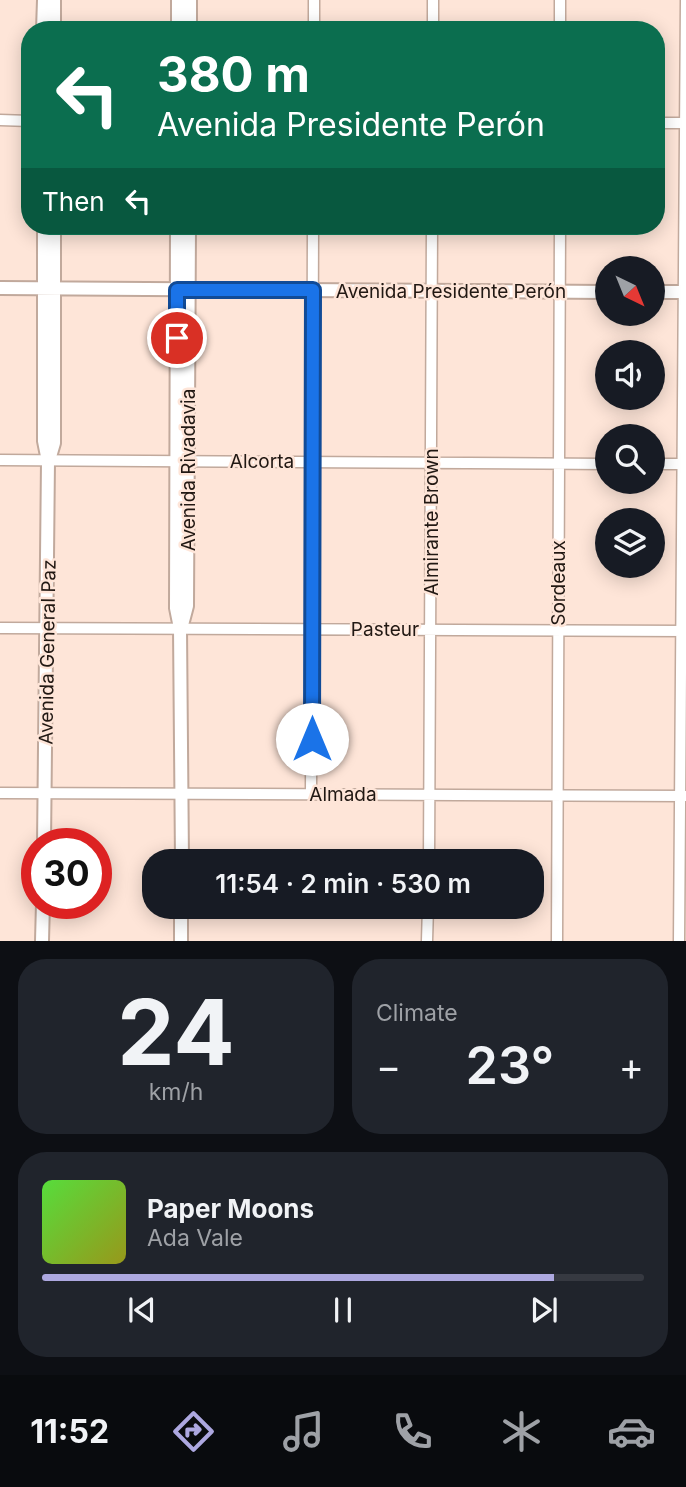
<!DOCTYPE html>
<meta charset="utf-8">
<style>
:root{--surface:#171b24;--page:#20242c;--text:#f1f3f6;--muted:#9ea1a6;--line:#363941;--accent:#ada8e0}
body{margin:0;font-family:Inter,sans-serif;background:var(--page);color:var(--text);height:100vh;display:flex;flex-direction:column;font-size:26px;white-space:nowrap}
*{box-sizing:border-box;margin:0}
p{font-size:23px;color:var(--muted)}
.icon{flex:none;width:38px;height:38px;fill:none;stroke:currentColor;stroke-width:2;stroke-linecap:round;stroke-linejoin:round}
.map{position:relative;height:941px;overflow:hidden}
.side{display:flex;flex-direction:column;gap:18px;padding:18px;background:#0d0f14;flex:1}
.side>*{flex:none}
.top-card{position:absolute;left:21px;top:21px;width:644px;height:214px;border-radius:28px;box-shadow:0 4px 18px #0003;background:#0b6e4f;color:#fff;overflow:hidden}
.needle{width:46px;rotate:137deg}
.fabs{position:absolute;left:595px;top:256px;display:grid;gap:14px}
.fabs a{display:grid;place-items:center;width:70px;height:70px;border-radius:50%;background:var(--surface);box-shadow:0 4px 18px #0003;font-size:35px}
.speed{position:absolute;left:21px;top:828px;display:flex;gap:14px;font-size:35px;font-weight:700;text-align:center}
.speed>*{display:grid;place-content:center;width:91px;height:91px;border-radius:50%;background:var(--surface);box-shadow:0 4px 18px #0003;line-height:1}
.speed .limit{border:10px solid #d22;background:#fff;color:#111}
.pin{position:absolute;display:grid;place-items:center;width:60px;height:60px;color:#fff;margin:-30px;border:4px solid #fff;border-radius:50%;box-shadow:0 2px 7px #0007}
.me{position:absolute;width:77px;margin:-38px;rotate:0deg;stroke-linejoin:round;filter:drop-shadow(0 0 5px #0008)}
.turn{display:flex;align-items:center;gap:24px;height:147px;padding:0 21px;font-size:32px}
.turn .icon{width:91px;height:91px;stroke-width:2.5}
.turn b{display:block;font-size:49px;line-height:60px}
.then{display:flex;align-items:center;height:66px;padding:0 21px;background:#0003;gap:14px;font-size:26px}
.big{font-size:52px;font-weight:600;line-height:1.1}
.side .card{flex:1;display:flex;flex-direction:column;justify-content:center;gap:10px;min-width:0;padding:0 24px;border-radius:28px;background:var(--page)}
.side .dial{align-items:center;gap:0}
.dial b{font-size:91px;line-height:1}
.song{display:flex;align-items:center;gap:21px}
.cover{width:84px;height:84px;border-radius:10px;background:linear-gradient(135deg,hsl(110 70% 55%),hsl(60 70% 35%))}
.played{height:7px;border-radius:4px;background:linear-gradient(90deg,var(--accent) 85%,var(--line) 85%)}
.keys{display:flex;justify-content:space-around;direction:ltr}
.heat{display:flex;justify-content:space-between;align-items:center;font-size:38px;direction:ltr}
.side .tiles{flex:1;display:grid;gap:18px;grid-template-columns:1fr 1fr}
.card:last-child{grid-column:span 2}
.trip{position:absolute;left:142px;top:849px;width:402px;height:70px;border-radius:28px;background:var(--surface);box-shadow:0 4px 18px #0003;font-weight:600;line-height:70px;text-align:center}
.tab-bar{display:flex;height:112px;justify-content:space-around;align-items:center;background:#090b0e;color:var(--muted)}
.tab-bar .icon{width:49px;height:49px}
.tab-bar .on{color:var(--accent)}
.tab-bar b{font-size:32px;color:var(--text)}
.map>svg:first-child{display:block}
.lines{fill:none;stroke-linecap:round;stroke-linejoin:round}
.minor-casing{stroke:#c1a99c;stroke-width:13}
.major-casing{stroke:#c1a99c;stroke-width:16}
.minor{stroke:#fff;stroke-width:10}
.major{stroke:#fff;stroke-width:12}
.route-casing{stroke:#114b97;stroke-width:18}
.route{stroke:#1a73e8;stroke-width:12}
.labels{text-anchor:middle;stroke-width:5;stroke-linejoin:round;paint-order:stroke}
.street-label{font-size:19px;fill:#211813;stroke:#fee5d8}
</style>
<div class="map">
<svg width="686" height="941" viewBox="0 0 686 941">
<rect width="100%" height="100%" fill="#fee5d8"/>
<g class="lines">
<g class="minor-casing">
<path id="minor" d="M314,30V0
M433,30V0
M560,30V0
M0,120L30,121
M656,123H686
M0,460L607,464
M653,464H686
M0,628L686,631
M0,793L685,796
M311,794L313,226
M429,861L432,226
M427,941L428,906
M557,941L560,226
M679,941L686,0"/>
</g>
<g class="major-casing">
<path id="major" d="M43,30L44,0
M54,30V0
M178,30V0
M190,30V0
M44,226V441L48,461L44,844
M177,226L176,608L180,628L182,861
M0,288L607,292
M653,292H686
M49,460L54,443V226
M182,625L187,606L189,226
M42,941L43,903
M181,941V906"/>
</g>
<use href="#minor" class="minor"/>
<use href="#major" class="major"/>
</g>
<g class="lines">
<g class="route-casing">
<path id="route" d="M177,338V290H313L312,739"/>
</g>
<use href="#route" class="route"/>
</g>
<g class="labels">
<g class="street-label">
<text x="451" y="298">Avenida Presidente Perón</text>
<text x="262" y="468">Alcorta</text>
<text transform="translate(188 470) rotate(-90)" y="7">Avenida Rivadavia</text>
<text transform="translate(431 522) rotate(-90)" y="7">Almirante Brown</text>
<text transform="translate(558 583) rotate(-90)" y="7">Sordeaux</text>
<text x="385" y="636">Pasteur</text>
<text transform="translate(47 652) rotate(-89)" y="7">Avenida General Paz</text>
<text x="343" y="801">Almada</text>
</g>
</g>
</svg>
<div class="fabs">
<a><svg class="needle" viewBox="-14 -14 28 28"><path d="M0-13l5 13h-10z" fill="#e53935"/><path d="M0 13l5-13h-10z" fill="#9ea1a6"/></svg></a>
<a><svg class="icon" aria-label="sound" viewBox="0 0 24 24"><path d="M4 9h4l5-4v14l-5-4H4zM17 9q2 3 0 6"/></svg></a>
<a><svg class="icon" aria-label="search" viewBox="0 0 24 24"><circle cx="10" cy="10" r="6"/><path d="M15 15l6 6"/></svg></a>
<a><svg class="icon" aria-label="layers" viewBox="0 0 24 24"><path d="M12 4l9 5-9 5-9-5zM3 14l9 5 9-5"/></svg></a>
</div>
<div class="speed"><div class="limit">30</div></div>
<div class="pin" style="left:177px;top:338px;background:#d93025"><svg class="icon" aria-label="arrive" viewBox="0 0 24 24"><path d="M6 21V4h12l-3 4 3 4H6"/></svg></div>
<svg class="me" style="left:312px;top:739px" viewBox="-20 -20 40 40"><circle r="19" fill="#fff"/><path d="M0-13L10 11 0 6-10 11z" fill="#1a73e8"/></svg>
<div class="trip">11:54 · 2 min · 530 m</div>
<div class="top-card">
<div class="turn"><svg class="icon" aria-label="left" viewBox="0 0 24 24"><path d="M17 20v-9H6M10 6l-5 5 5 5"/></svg><div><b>380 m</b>Avenida Presidente Perón</div></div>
<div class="then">Then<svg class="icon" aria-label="left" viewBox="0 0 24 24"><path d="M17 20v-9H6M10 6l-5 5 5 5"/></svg></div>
</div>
</div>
<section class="side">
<div class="tiles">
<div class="card dial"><b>24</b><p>km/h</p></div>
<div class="card"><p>Climate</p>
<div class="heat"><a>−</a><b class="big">23°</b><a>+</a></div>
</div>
<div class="card">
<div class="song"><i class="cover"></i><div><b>Paper Moons</b><p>Ada Vale</p></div></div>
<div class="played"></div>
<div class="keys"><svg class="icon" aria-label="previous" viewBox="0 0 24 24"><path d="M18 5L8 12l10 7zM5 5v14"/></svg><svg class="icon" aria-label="pause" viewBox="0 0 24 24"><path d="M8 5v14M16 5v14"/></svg><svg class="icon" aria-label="next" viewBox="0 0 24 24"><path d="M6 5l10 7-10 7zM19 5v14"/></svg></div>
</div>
</div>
</section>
<nav class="tab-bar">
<b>11:52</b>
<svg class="icon on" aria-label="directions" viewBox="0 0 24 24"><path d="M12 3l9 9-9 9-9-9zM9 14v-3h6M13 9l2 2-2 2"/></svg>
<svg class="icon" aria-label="music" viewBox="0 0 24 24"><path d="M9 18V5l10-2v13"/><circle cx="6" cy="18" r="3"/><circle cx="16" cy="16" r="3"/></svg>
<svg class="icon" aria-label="phone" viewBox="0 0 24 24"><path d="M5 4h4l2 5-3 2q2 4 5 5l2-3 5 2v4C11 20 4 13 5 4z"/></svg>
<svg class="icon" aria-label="climate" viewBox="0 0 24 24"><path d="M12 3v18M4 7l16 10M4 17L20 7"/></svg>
<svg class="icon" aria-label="car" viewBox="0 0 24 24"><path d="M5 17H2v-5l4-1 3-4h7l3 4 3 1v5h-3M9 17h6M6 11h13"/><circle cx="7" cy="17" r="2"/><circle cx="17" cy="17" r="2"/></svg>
</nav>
